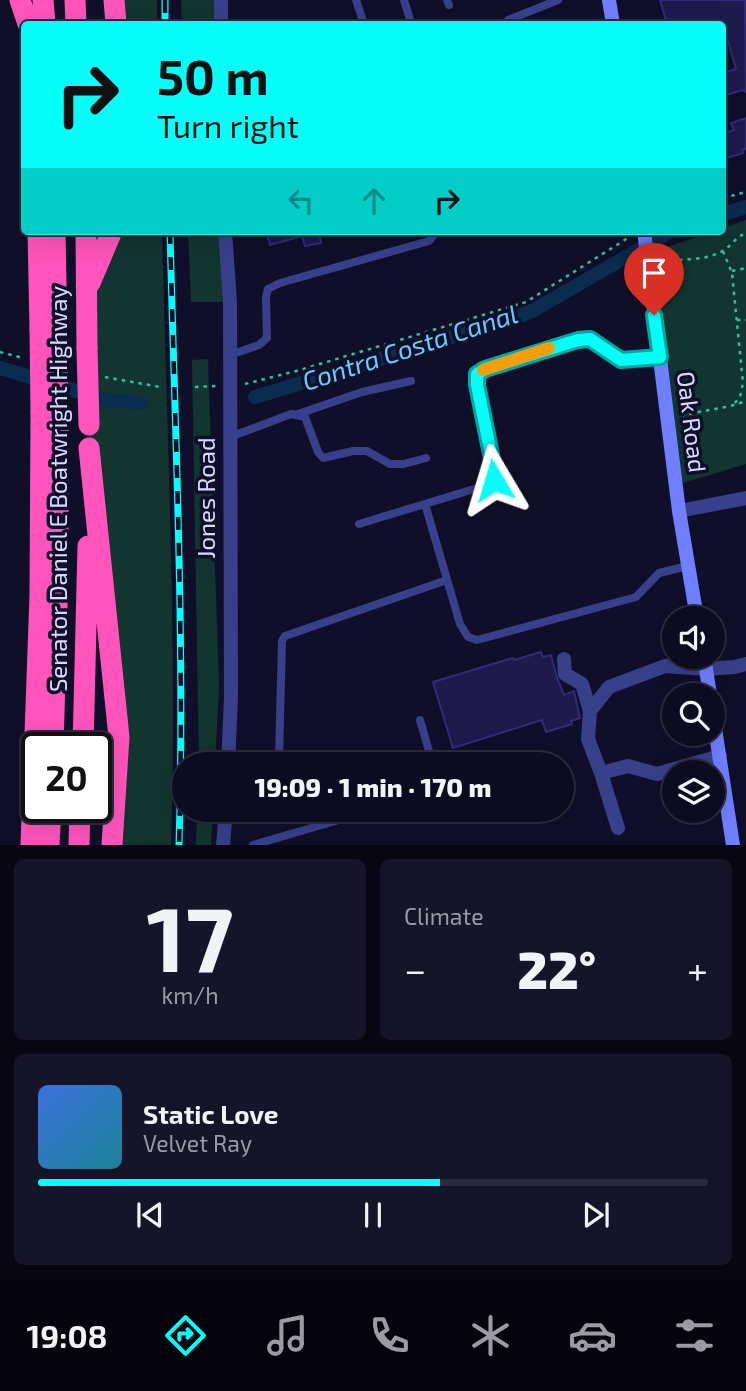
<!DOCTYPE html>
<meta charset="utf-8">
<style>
:root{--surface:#0c0b20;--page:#151429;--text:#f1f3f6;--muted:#9a9ba5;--line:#2c2b3e;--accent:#05fff8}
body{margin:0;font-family:"Exo 2",sans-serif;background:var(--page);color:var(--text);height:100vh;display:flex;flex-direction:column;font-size:26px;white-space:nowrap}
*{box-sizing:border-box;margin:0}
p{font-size:23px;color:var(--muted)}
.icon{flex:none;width:38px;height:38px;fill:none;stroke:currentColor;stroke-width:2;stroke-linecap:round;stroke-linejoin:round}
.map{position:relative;height:845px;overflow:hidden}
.drawer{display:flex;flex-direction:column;gap:14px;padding:14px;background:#070612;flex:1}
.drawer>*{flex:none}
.top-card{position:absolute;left:21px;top:21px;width:705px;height:214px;border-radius:7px;box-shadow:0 7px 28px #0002,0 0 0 2px var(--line);background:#05fff8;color:#111;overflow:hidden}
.buttons{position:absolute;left:662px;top:606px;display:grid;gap:14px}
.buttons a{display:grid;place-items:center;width:63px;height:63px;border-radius:50%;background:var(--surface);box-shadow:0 7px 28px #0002,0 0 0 2px var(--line);font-size:35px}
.speed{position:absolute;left:21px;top:732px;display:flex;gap:14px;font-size:35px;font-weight:700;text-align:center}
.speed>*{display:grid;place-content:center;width:91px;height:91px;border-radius:50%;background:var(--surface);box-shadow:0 7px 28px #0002,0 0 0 2px var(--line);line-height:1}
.speed .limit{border:4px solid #111;border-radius:10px;background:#fff;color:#111}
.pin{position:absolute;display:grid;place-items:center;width:60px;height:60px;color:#fff;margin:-72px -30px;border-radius:50% 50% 50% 0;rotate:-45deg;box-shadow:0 0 7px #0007}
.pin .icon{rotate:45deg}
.me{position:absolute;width:77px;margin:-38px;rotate:353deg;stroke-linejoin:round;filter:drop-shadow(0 0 5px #0008)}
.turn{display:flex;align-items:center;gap:24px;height:147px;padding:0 21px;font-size:32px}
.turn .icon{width:91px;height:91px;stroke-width:2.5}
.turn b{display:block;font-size:49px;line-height:60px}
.lanes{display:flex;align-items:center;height:66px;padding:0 21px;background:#0003;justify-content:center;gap:35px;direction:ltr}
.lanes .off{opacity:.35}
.big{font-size:52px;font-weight:800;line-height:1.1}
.drawer .tile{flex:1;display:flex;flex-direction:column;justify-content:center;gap:10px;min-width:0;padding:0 24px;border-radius:10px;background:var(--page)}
.drawer .dial{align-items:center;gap:0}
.dial b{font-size:91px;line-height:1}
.song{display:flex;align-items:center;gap:21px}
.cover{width:84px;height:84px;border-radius:10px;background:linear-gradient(135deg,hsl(220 70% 55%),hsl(190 70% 35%))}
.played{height:7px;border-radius:4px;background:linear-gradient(90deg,var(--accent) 60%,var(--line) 60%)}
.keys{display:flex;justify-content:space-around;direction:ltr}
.heat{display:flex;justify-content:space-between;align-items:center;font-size:38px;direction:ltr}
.drawer .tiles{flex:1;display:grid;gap:14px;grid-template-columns:1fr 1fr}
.tile:last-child{grid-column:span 2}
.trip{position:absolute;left:172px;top:752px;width:402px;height:70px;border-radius:35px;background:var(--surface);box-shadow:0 7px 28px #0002,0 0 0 2px var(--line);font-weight:800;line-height:70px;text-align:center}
.tab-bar{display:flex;height:112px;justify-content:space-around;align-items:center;background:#05040d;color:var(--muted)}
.tab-bar .icon{width:49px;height:49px}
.tab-bar .current{color:var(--accent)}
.tab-bar b{font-size:32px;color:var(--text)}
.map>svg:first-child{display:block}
.green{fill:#12352f}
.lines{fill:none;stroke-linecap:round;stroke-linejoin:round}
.canal{stroke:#0a2c4f;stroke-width:14}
.building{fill:#1e1a4c;stroke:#312b79;stroke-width:2}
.path{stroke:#2ac1a5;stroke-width:2.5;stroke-dasharray:3.5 5;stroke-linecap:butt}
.service{stroke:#38408b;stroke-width:8}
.minor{stroke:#38408b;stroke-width:14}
.secondary{stroke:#707fff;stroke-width:14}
.motorway{stroke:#ff54bc;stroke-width:21}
.rail-casing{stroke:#05fff8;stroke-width:7}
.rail{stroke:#100f2a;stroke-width:4.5;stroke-dasharray:13;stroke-linecap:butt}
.motorway-bridge{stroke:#ff54bc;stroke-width:21}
.route-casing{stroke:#03a6a1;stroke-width:18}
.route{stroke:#05fff8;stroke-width:12}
.slow{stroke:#f59e0b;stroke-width:12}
.labels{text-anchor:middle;stroke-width:7;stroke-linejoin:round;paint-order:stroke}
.street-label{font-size:24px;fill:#d9d9ff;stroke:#100f2a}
.water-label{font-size:26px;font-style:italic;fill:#67ccff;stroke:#100f2a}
</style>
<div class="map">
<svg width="746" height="845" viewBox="0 0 746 845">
<rect width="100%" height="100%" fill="#100f2a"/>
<path class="green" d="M120,0H157V24H118Z
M181,0H221V24H182Z
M746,220V464L676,485L647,254L714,231H723V228Z
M112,231H162C167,435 177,640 171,845H112L119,737L89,448L87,348L88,288Z
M188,231H225L230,302H191Z
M208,359L219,686L215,765H199L192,360Z
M197,810H213L211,845H196Z"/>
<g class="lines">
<path class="canal" d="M723,214L746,207
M0,368L106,400L141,403
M255,397L518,317L534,310L671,231"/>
</g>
<path class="building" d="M660,0H745L746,92L742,90L723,96V73L736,69L726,34L724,35L723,24H667Z
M746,118V149L742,150L743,153L723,159V134L734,130L731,123Z
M266,231H319L321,243L305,246L302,236L270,245Z
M541,652L543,657L551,655L557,678L564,695L574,691L580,718L571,721L572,724L546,732L542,720L453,748L433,682L513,658L514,660Z"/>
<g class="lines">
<path class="path" d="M723,198L746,192
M723,251L732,273L743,383L740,397L732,406
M662,261C681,259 708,261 724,250C732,245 736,237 746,233
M732,271L746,268
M737,320H746
M0,352L23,358
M105,377L160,387
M245,384L300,370L526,302L631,236
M195,387L217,386
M681,416C703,410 725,409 746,401"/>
<path class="service" d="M356,0L364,24
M404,0L411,23
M447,0L449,5
M506,24L508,20L558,0
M230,355L259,345L267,338L266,297L268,289L280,283L429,241L437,231
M298,414L362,392L411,381
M230,437L291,414L305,417L318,452L323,458L353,451H367L390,464H404L426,458
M425,504L460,624L468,637L477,640L636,597L659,573L688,566
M359,524L484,486L494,480L495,474L477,385V374L485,369L577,340L590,339L621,360L660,357
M420,720L433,765
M274,765L279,757L282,641L285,636L447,580
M253,845L373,810"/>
<path class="minor" d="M221,0V24
M225,231L230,302L231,697L228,765
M679,511L746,498
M564,659L565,674L582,684L590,711
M720,756L657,774L628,766L601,773L588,739L590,711L609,687L665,666L706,669L735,667L746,664
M601,773L618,828
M223,845L226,810"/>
<path class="secondary" d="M609,0L613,24
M644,231L679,511L697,618
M704,656L710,695
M712,709L733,845"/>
<path class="motorway" d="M20,0L28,24
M43,0L45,24
M75,0L76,24
M114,0L116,24
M38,231L40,329
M55,231L57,338
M86,231L87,348
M90,283L112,231
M89,448L119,737L112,845
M53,747L58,572V420
M83,747L88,546
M31,845L40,596L41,413
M49,845L51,807
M79,845L80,807"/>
<g class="rail-casing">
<path id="rail" d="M165,0V24
M170,231C175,436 185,640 179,845"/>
</g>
<use href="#rail" class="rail"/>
<path class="motorway-bridge" d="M40,329L41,413
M57,338L58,420
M87,348L89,425"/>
</g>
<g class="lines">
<g class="route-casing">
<path id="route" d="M494,480L495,474L477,385V374L485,369L578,340L590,339L621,360L660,357L654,315"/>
</g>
<use href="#route" class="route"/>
<path class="slow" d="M483,370L549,348"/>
</g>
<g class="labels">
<g class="street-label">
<text transform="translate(691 422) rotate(83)" y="8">Oak Road</text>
<text transform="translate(59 489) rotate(-90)" y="8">Senator Daniel E Boatwright Highway</text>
<text transform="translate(207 498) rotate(-90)" y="8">Jones Road</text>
</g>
<g class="water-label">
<text transform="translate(410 348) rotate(-18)" y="9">Contra Costa Canal</text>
</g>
</g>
</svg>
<div class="buttons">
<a><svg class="icon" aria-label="sound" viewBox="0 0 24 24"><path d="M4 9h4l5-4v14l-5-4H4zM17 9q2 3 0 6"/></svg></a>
<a><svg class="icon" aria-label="search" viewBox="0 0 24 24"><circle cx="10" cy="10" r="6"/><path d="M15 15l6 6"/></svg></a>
<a><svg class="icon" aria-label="layers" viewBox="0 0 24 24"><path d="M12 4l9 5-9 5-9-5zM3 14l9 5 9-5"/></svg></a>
</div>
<div class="speed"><div class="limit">20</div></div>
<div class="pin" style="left:654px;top:315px;background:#d93025"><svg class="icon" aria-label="arrive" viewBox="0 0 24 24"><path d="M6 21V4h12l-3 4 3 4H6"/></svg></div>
<svg class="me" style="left:494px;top:480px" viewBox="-20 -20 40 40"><path d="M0-17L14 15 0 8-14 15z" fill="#05fff8" stroke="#fff" stroke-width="4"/></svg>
<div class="trip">19:09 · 1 min · 170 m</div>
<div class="top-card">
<div class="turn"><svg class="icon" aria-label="right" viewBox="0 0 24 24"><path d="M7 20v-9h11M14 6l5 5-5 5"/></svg><div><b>50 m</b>Turn right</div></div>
<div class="lanes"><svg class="icon off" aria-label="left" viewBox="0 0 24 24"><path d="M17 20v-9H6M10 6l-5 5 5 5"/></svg><svg class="icon off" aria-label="ahead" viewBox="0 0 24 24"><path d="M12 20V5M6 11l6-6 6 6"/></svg><svg class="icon" aria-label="right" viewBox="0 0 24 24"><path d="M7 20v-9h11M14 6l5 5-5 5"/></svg></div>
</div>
</div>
<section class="drawer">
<div class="tiles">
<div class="tile dial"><b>17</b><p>km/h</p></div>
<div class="tile"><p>Climate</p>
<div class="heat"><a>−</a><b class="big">22°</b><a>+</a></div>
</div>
<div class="tile">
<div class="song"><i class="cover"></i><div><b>Static Love</b><p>Velvet Ray</p></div></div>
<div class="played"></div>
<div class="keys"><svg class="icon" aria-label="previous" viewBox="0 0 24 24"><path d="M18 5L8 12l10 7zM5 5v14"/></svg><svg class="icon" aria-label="pause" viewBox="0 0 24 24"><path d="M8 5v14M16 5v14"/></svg><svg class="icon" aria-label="next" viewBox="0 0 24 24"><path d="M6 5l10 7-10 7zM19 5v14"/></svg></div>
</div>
</div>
</section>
<nav class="tab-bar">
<b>19:08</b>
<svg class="icon current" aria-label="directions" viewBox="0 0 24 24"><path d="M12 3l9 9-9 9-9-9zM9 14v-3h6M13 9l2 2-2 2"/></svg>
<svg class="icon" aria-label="music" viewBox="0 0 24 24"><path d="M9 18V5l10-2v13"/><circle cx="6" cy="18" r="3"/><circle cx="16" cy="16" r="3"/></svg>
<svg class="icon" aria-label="phone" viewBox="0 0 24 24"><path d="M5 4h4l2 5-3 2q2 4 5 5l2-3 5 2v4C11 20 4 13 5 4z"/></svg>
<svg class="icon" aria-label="climate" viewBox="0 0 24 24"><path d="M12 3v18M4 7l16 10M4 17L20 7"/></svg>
<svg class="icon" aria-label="car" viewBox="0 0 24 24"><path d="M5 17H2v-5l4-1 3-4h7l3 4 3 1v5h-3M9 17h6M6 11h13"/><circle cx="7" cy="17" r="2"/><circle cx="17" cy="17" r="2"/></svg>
<svg class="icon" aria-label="filters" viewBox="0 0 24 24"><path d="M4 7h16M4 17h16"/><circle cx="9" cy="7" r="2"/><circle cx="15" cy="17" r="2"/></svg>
</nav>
